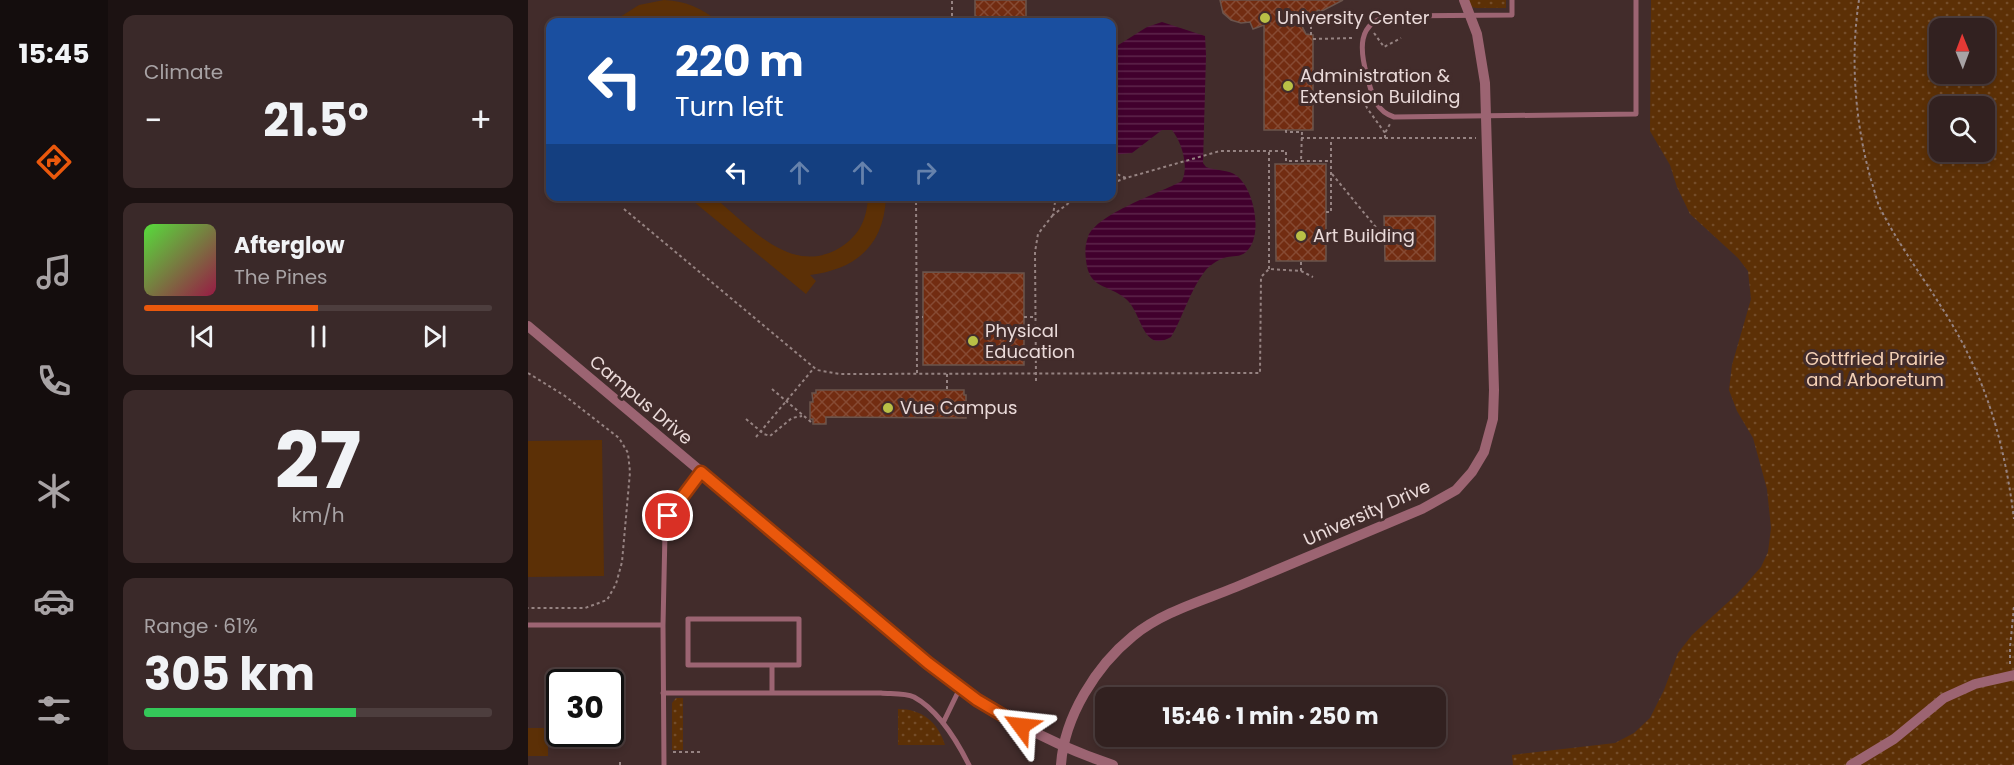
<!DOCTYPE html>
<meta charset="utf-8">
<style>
:root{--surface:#322120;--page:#3a2929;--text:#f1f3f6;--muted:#a8a3a5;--line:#4d3e3e;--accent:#ea580c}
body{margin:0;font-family:Poppins,sans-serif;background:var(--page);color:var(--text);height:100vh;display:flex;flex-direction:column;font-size:22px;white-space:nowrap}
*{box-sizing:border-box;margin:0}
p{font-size:20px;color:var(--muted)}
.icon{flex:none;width:33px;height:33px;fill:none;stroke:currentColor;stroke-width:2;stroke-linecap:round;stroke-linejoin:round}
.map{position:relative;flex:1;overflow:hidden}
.side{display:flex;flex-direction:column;gap:15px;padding:15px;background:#1c1212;width:420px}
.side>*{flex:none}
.banner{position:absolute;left:18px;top:18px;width:570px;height:183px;border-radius:12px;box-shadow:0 3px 9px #0003,0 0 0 2px var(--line);background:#1a4fa0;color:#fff;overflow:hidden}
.needle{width:39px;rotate:359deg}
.fabs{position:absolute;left:1401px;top:18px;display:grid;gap:12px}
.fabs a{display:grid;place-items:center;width:66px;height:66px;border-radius:12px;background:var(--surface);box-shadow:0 3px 9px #0003,0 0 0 2px var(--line);font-size:30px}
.speed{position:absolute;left:18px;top:669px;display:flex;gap:12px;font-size:30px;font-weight:700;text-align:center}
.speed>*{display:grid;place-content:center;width:78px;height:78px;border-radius:50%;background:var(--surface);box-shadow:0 3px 9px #0003,0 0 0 2px var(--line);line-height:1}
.speed .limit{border:3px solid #111;border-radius:9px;background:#fff;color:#111}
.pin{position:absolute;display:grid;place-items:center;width:51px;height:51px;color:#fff;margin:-26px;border:3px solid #fff;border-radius:50%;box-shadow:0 2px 6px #0007}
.me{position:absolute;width:66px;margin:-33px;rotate:300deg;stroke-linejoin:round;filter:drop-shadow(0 0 4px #0008)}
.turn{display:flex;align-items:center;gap:21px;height:126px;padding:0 30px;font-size:27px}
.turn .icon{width:78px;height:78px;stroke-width:2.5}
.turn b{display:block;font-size:42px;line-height:51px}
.lanes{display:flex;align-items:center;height:57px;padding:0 30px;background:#0003;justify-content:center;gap:30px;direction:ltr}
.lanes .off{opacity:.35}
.big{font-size:45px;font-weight:700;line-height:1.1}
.side .widget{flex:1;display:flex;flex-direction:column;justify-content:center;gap:9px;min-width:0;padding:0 21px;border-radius:12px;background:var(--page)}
.side .dial{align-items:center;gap:0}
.dial b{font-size:78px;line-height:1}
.song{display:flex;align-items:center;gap:18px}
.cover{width:72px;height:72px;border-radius:9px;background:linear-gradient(135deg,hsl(110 70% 55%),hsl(340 70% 35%))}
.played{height:6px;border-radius:3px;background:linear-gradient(90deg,var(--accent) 50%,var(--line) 50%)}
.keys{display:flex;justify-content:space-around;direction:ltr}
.heat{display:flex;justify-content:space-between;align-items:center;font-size:33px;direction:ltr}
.charge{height:9px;border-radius:4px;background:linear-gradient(90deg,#34c759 61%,var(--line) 0)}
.trip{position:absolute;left:567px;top:687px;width:351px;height:60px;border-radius:12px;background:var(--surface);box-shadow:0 3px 9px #0003,0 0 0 2px var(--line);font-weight:700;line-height:60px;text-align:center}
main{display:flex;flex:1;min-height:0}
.tabs{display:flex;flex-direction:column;width:108px;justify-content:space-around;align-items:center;background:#140d0d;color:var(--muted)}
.tabs .icon{width:42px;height:42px}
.tabs .selected{color:var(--accent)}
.tabs b{font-size:27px;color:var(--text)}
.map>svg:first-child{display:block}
.grass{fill:url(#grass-dots);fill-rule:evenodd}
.park{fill:#5c3006}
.water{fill:url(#water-rules)}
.building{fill:url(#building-cross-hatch);stroke:#6b544c;stroke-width:1.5}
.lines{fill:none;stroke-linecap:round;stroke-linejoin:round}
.path{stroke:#968382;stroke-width:2;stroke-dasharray:3 3;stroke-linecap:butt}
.service{stroke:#9c6472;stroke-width:5}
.minor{stroke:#9c6472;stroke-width:10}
.route-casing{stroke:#983908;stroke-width:15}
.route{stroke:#ea580c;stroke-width:10}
.poi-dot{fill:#b9c046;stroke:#422c2b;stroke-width:2}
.labels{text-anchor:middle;stroke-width:6;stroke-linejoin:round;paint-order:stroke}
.poi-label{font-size:18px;fill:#eadad9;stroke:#422c2b;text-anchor:start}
.park-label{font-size:18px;fill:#f3cfb4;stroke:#422c2b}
.street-label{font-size:18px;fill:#eadad9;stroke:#422c2b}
</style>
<main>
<nav class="tabs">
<b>15:45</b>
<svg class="icon selected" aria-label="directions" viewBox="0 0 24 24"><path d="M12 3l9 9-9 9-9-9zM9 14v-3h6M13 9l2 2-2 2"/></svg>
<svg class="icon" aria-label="music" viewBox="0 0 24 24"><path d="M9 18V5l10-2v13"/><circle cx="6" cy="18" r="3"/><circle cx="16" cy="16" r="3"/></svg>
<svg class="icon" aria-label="phone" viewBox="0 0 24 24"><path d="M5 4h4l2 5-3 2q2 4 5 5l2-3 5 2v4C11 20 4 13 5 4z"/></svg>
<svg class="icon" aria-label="climate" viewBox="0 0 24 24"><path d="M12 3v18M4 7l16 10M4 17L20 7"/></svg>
<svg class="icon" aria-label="car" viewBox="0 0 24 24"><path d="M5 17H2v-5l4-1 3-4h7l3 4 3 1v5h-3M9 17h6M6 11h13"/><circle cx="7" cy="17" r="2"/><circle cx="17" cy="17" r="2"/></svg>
<svg class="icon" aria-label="filters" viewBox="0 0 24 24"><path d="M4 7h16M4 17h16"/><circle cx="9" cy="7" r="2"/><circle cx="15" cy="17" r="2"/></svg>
</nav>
<section class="side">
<div class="widget"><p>Climate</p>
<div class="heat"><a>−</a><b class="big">21.5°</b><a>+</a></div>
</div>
<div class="widget">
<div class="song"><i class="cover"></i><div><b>Afterglow</b><p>The Pines</p></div></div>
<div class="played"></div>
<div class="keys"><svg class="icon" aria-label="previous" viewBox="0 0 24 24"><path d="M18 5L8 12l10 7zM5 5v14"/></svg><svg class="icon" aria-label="pause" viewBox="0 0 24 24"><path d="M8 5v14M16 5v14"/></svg><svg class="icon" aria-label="next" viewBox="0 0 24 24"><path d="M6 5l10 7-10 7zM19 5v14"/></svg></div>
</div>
<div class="widget dial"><b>27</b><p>km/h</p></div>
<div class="widget"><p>Range · 61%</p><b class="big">305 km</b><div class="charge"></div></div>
</section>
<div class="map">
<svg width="1486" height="765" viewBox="0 0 1486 765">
<defs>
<pattern id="grass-dots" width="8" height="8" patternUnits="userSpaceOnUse" patternTransform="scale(1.5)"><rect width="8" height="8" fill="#5c3006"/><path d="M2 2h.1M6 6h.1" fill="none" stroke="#744d2a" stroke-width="1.8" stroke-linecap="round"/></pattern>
<pattern id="water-rules" width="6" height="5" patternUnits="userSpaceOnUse" patternTransform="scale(1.5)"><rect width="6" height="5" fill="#41002d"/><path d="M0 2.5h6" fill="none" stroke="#5d254b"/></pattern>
<pattern id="building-cross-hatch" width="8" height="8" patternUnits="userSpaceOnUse" patternTransform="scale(1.5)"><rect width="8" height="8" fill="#722c11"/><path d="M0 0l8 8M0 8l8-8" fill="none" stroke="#864a33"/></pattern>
</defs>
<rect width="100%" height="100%" fill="#422c2b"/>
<path class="grass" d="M940,0H978V8H948L944,7Z
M1123,0H1486V765H985L984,755L1087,743L1106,733L1122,718L1136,690L1150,653L1164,635L1209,594L1233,567L1240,552L1243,528L1239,489L1225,438L1209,411L1201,390L1204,365L1223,299L1220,271L1210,258L1162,214L1149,187L1142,165L1122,131ZM1412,28H1456V74H1412ZM1412,106H1456V152H1412Z
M148,698H155V750H144V703Z
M370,709C394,709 410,722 417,745H370Z"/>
<path class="park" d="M136,0C159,1 173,8 191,22H161L147,18H136L115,22H84L111,5Z
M160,197H186C221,226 264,278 313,247C332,235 339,218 340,197H358C356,245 329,269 282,275L288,281L278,294Z
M74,440L76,576L0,577V441Z
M0,728H20V756H0Z"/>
<path class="water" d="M634,22L677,36L678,55L675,163L678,167C687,171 701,169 709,176C726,189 736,236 718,252C711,258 704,255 696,258C689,260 681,266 677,271C662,290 655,317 643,337C614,354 614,312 598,299C579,283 561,290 558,260C557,252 557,245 560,237C568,214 632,193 654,181C661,166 654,143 644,130H634L604,153L584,155V49L619,27Z"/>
<path class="building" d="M447,0H498V22H447Z
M692,0H815L792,12L791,10L771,20L778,34L785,35V130H736V25L725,29L722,22L713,23L703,20L695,13Z
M747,164H798V261H748Z
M856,216H907V261H857Z
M395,272L496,273V365H395Z
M288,390H436V395H438V418L298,417V424H285V419H282V402H285L284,393H288Z"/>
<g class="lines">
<path class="path" d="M1331,0C1322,58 1327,123 1343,180C1346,188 1348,198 1351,206C1377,258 1415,302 1440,354C1466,406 1479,462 1486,519
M781,15L783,18H838
M424,22V0
M846,33L856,47L873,38
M783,35V18
M785,39L826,38
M836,100L839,108L857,133
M758,130V132H774L773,161
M773,138H948
M857,138V133L862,124
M584,172L598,178L692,151H758V161H804
M804,174L856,237
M584,183L598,178
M388,196L389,373
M528,196L525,215L550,196
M96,209L289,370L312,374L732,373L733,277L741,269L773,271L785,277
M798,212H803V139
M741,269V151
M773,271V261
M388,317H395
M496,317H508
M0,373L37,396L91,438L100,453L102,472L94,562L88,584L79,600L57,608H0
M419,374V389
M508,381L507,252L510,234L525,215
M244,389L283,422
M218,419L236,434L242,436L264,418L274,416
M228,437L286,368
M1482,664V647L1486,607
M145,752H173
M92,765V762"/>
<path class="service" d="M984,0V15L862,16C828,22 832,51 839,76C844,94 847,111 866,117L1108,114V0
M160,619H271V665H160Z
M0,625H135
M135,693H353C363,694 377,693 386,697C410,710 429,741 441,765
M244,693V665
M415,723L432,688
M136,765L135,625L137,532L140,516L173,472"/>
<path class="minor" d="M0,326L416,676C468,714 523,745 585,765
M533,765C536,717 568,666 605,636C634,612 674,601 708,587C770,561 832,535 894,509L928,490L944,472L956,452L965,419L966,390L957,83L949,34L936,0
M1323,765L1366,739L1416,698L1447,684L1486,675"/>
</g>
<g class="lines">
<g class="route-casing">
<path id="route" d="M140,516L173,472L400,663L449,700L493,726"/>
</g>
<use href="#route" class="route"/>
</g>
<g class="poi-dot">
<circle cx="737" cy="18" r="6"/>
<circle cx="760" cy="86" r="6"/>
<circle cx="773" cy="236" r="6"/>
<circle cx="445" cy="341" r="6"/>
<circle cx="360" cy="408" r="6"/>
</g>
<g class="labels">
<g class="poi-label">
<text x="749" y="24">University Center</text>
<text x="772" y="82">Administration &amp;<tspan x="772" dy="21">Extension Building</tspan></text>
<text x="785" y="242">Art Building</text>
<text x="457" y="337">Physical<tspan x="457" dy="21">Education</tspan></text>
<text x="372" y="414">Vue Campus</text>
</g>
<g class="park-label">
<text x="1347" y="365">Gottfried Prairie<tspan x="1347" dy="21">and Arboretum</tspan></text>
</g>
<g class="street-label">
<text transform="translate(113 400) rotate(40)" y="6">Campus Drive</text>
<text transform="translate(839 513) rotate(-24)" y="6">University Drive</text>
</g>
</g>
</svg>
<div class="fabs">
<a><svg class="needle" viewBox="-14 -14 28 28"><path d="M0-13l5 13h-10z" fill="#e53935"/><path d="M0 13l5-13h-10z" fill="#a8a3a5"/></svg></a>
<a><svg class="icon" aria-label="search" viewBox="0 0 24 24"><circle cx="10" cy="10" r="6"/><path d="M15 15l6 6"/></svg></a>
</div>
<div class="speed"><div class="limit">30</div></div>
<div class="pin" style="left:140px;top:516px;background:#d93025"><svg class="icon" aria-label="arrive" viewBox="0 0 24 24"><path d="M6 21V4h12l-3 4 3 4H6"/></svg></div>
<svg class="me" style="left:493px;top:726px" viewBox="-20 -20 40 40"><path d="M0-17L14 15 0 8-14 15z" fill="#ea580c" stroke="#fff" stroke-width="4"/></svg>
<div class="trip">15:46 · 1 min · 250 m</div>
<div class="banner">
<div class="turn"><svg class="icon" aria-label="left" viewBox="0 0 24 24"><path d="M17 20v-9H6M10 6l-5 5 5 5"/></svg><div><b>220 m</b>Turn left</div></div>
<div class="lanes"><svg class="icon" aria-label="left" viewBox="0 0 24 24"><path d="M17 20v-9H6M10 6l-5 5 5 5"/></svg><svg class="icon off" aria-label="ahead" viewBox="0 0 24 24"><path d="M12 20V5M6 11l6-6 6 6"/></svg><svg class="icon off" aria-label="ahead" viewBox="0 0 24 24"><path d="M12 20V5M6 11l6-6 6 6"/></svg><svg class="icon off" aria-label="right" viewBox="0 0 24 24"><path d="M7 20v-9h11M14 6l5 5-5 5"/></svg></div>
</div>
</div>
</main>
